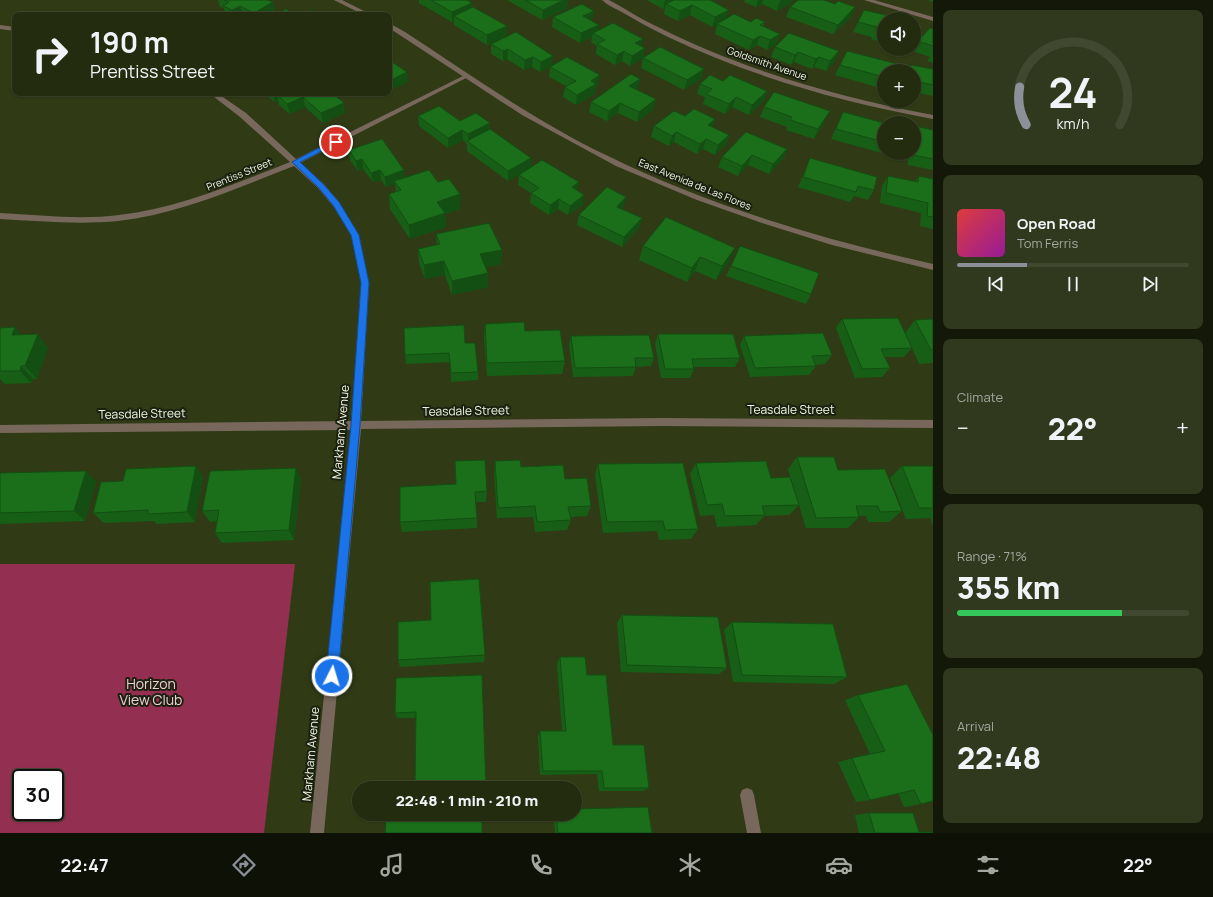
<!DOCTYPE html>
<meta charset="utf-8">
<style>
:root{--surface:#242c10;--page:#30381e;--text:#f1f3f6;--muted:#a3a79f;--line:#414830;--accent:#8c9099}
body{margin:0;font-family:Manrope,sans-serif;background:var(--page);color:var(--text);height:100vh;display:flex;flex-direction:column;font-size:15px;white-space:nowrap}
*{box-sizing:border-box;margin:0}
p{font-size:13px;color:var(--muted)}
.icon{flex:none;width:22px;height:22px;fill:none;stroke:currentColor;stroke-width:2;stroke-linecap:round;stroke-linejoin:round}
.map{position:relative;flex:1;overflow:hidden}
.side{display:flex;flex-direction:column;gap:10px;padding:10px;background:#141809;width:280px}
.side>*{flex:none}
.top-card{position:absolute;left:12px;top:12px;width:380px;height:84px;border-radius:8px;box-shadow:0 1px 3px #0004,0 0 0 1px var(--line);background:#242c10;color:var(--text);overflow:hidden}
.controls{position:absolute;left:877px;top:12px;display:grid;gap:8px}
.controls a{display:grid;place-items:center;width:44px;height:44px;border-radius:50%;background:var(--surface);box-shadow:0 1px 3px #0004,0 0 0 1px var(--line);font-size:20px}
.speed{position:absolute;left:12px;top:769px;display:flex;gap:8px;font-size:20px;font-weight:700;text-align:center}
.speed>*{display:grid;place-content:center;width:52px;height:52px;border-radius:50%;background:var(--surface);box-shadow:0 1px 3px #0004,0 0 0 1px var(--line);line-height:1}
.speed .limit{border:2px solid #111;border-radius:6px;background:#fff;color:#111}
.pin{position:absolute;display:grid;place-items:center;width:34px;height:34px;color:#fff;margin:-17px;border:2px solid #fff;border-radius:50%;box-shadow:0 1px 4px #0007}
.me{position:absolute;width:44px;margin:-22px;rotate:5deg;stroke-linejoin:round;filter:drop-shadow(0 0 3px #0008)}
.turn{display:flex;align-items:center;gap:14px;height:84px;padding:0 12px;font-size:18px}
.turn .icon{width:52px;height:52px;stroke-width:2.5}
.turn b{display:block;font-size:28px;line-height:34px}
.big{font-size:30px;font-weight:800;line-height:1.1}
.side .widget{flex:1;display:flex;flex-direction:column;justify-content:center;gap:6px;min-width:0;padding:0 14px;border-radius:8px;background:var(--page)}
.side .dial{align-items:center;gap:0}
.dial svg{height:104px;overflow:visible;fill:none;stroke:var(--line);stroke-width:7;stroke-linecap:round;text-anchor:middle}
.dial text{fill:var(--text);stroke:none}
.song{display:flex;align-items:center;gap:12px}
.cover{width:48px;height:48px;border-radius:6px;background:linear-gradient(135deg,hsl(0 70% 55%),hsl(300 70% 35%))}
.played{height:4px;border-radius:2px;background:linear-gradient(90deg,var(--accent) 30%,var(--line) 30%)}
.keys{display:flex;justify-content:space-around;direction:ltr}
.heat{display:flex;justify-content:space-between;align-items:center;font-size:22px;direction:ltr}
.charge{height:6px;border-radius:3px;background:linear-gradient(90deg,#34c759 71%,var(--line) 0)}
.trip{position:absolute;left:352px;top:781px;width:230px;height:40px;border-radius:20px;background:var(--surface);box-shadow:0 1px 3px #0004,0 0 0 1px var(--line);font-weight:800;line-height:40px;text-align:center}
.dock{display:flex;height:64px;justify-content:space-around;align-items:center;background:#0e1206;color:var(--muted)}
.dock .icon{width:28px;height:28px}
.dock .active{color:var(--accent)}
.dock b{font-size:18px;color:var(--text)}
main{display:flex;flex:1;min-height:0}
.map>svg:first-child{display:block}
.green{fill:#932f51;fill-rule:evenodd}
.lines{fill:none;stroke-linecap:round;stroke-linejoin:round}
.minor{fill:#77685b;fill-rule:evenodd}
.tertiary{fill:#77685b;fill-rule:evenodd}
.wall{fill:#175f16}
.shaded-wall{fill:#134e12}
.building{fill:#1b6f1a;stroke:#134e12}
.route{fill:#1a73e8;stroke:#114b97}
.labels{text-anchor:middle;stroke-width:4;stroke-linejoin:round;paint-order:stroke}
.far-street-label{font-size:10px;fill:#f0f8e2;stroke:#1b2010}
.street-label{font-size:12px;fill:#f0f8e2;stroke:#1b2010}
.near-park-label{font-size:14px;fill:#f0d2d9;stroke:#1b2010}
</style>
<main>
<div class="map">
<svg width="933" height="833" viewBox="0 0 933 833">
<rect width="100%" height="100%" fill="#303b15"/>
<path class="green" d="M0,564H295L264,833H0ZM21,778H55V812H21Z"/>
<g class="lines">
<path class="minor" d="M602,0H609C626,9 642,20 660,28C746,71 838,97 933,115V119C841,102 752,77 668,37C651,29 636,20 620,11C614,8 607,5 602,0Z
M864,0H874L933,17V21Z
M0,25L15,27V31L0,29Z
M465,75L470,76L300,163L324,184L339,202L359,235L369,283L361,421L661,418L933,420V428L661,426L361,429L324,833H310L351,430L0,433V425L351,421L361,283L351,235L333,206L318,188L294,166C237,188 180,214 118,221C79,225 39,221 0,219V213C39,215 80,220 119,215C179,208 234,184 290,162L240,117L209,93H217L246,113L296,159Z
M747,788L752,790L754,795L761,833H747L740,795L742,790Z"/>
<path class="tertiary" d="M334,0H342L372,15H364Z
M389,23L405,32C471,75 535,121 606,155C709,206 821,239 933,264V270L832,245L762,223L697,200L616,166L522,115L389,28Z"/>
</g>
<path class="wall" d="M218,0H267L275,12L270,15H225L224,8L220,7Z
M419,0H467L472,7L507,26L506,36L487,45L454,25V21L452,22L419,3Z
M507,0H568L567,8L542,20Z
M647,0H710L726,18L751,22H765L763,26L780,34L776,44L767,50L757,45L749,50L715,34L717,24L712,27L690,15L678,21L664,14L665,8L663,9Z
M745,0H792L791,3L777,11L762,4L756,7L744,2Z
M928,0H933V2Z
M835,4L855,7L851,17L833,34L786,17L790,7Z
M864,10L884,19V43L871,39L872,37L853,32Z
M553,17L592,21L598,30L641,46L645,48L643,58L701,79L684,90L641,68L643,58L630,66L622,61L615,65L596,54L597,46L591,42L592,37L580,43L552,27Z
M933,29V63L927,61L930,57L913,51L918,41Z
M516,32L552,65L598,85L596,87L595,94L576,105L563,97L565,87L566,86L549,77L550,67L540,72L532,67L524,70L507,59L503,61L491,54V44Z
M775,47L839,51L835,61L826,71L814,67L812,69L794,62L791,65L771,57Z
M840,65L884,71V82H883L880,88L835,75Z
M911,65L933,69V96L914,92V71H907Z
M723,81L767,91L764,101L749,115L732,107L725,114L703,104L705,97L697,94L700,84Z
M638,89L636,90L654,109L637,122L618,113L607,121L589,112L591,102Z
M263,93H332L345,113L323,123L305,107L290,114L279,105L278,100L275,102Z
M764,107L825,121L814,139L786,130L787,127L760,117Z
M843,112L884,123V153H895L893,156L831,139Z
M418,116L460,121L489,129L531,158V167L579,182L577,190L583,205L568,215L558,209L549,215L530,203L531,193L518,185L519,175L522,173L508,181L467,151V144L463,140L448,148L419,126Z
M685,116L715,119L712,127L729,135L726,145L715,155L703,149L697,154L674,142L669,146L651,137L654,126Z
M915,126L933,130V170L908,165V153H914V128Z
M787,149L783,159L769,174L748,165L738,176L718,167L722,157Z
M349,150L405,177L438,182L460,194V209L445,214L446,227L410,239L390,209L389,194L396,192L395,184L386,187L381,180L373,182L363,169L358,171L350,160Z
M810,158L874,190L868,200L854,196L850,202L798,187L806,168Z
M888,176L915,182L919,176L933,179V229L920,226L921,213L880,203L882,186Z
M624,206L622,209L642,218L639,228L622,247L577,225L579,215Z
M436,234L502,250L501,264L486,267L488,287L452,295L445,275L425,279L419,263L418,249L437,245Z
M643,246L729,262L716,280L695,271L687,282L639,260Z
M731,266L811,294L806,304L726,276Z
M842,319L905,333L915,320L933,319V363L919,364L912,348L904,357H885L890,368L882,377L855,378L836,328Z
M485,324L525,331L565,361L562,374L487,376L484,337Z
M0,328L22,335L48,348L37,379H33L31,383L5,384L0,379Z
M658,334L740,358L735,367H694V369L690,378H661L655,344Z
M571,336L654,358L651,366L636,367L633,376L573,377L569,345Z
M744,336L832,355L825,364L815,365L816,366L809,375L750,377L740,345Z
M465,343L478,372V380L451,382L450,362L406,364L405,355Z
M797,457L838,470L902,511L889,522H868L866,516H859V517L848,528H806L799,505L789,515L764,516L756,525L717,527L714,515L700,516L690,474L696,463L771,478L794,489L788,469Z
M495,461L521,467L565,479L591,506L587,516L570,517L571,520L567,530L535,532L533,517L497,518L494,473Z
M598,464L698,529L691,539L659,540L657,531L603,533L595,475Z
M902,466H933V526L930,518L906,519L890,478Z
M296,468L301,480L294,540L222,543L215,533L217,521L210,522L202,511Z
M86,471L96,482L85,521L0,524V473Z
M203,477L195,522L157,524L154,521L104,523L93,513L123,481Z
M400,487L487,491L486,502H476L477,518V528L402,532L400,522Z
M622,615L727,668L719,674L621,672L617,623Z
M732,622L847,677L834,684L733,682L724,630Z
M485,655L484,662L400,667L398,660Z
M560,657L587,675L613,745L649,788L643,791H599L597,774L540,775L538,736L540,731H562L557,664Z
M396,678L486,786L485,788H415L416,718H397L395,713Z
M907,684L921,804L904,807L898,793L870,800L856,802L838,762L870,754L845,700L858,695Z
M869,813L919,832L933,833H859L855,815Z
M553,814H575L652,833H555Z"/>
<path class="shaded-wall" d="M564,0H568L567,8L542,20L543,10Z
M665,0H679L666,4L665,8L663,9Z
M758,0H763L762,4L756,7Z
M782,0H792L791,3L777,11L780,1Z
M273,2L275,12L270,15H255L254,13Z
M472,3V13L454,16V21L452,22V12Z
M692,5L690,15L678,21L680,11Z
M240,6L242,15H234L232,10Z
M855,7L851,17L833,34L838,25Z
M729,10L726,20L712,27L715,17Z
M594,11L592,21L583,16Z
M599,25L597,35L593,33L592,37L580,43L581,33Z
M507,26L506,36L487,45V35Z
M780,34L776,44L767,50L770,40Z
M760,36L757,45L749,50L753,40Z
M643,39L641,49L635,43Z
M645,48L643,58L630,66L632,56Z
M508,49L507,59L503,61V51Z
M624,51L622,61L615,65L617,55Z
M839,51L835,61L826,71L830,61Z
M798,52L794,62L791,65L795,55Z
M553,56L552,66L540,72L541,62Z
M533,57L532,67L524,70L525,60Z
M819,57L814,67L812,69L816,59Z
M704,69L701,79L684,90L687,80Z
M407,72L408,82L389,91V81Z
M600,75L598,85L596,87L595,94L576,105L577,95L591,81Z
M640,79L638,89L627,96L629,86Z
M767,91L764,101L749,115L752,105Z
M273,93H292L277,95L278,100L275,102Z
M303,97L305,107L290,114L287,104Z
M736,97L732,107L725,114L729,104Z
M656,99L654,109L637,122L639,112Z
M344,103L345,113L323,123L321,113Z
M620,103L618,113L607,121L609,111Z
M830,111L825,121L814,139L818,129Z
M715,119L712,129L708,125Z
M490,123L489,133L468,142V134Z
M462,130L463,140L448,148V138Z
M676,132L674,142L669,146L672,136Z
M729,135L726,145L715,155L718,145Z
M706,139L703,149L697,154L700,144Z
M787,149L783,159L769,174L773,164Z
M752,155L748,165L738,176L742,166Z
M531,158V168L508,181V171Z
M362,159L363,169L358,171L356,161Z
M380,170L381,180L373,182L371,173Z
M404,170L405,180L394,181L395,184L386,187L385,177Z
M579,182L577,192L572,187Z
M460,194V209L445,214L446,227L410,239L409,225L437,202Z
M584,195L583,205L568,215L570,206Z
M626,197L624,206L615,217L617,207Z
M559,199L558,209L549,215L550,205Z
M642,218L639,228L622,247L624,237Z
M735,248L729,262L716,280L722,266Z
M502,250L501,264L480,268V254Z
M700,257L695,271L687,282L692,268Z
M444,261L445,275L425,279L424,265Z
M488,273V287L452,295V281Z
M15,327L26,341L12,335Z
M38,334L48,348L37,379L25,366Z
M21,366L33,379L31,383L20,371Z
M196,466L203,477L195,522L187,512Z
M296,468L301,480L294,540L289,530Z
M86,471L96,482L85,521L74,511Z"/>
<path class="building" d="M224,0H267L273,2L254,13L240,6L232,10L223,6L229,2Z
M431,0H467L472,3L452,12Z
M525,0H564L543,10Z
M674,0H710L729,10L715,17L692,5L680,11L666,4Z
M798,0H824L835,4L838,1L855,7L838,25L790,7Z
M582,4L594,11L583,16L599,25L581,33L553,17Z
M473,7L507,26L487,35L454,16Z
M286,9L296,15H274Z
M312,10L320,15H301Z
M864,10L902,19H884V32L875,29L877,27L858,22Z
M734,14L751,22L756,18L765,22L760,25L780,34L770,40L760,36L753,40L717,24Z
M613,23L643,39L635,43L645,48L632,56L624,51L617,55L597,44L605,40L593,33Z
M914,27L917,28L914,33Z
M930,28L933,29V46L918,41Z
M516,32L553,56L541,62L533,57L525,60L508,49L503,51L491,44Z
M789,33L839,51L830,61L819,57L816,59L798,52L795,55L775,47Z
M660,47L704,69L687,80L643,58Z
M847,51L905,66L903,71H884V77L840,65Z
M567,57L600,75L591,81L596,84L577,95L565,87L576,81L550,67Z
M389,60L407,72L389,81Z
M911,65L933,69V85L914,81V71H910Z
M631,74L640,79L629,86L656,99L639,112L620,103L609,111L591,102Z
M710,75L723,81L730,75L767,91L752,105L736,97L729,104L706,94L712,89L700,84Z
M774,92L830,111L818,129L790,120L792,117L764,107Z
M281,93H332L344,103L321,113L303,97L287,104L277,95Z
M439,106L460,121L476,113L490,123L468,134L462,130L448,138L418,116Z
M694,109L715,119L708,125L729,135L718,145L706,139L700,144L676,132L672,136L654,126L674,111L685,116Z
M843,112L884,123V142L836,129Z
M915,126L933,130V159L914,155Z
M490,129L531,158L508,171L467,141Z
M746,132L787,149L773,164L752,155L742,166L722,157Z
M382,139L404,170L385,177L380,170L371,173L362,159L356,161L349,150Z
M810,158L877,177L874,190L858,186L856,192L803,177Z
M542,160L579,182L572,187L584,195L570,206L559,199L550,205L531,193L539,188L519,175Z
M429,170L438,182L449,179L460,194L437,202L445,213L409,225L389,194L401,190L394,181Z
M888,176L918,182L919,176L933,179V217L927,216L928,203L886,193Z
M607,187L626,197L617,207L642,218L624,237L579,215Z
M666,217L735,248L722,266L700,257L692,268L643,246Z
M489,223L502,250L480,254L488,273L452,281L444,261L424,265L418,249L440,244L436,234Z
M740,246L819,273L811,294L731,266Z
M898,318L912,348L881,349L890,368L862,369L842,319Z
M933,319V350H931L915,320Z
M524,322L525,331L560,330L565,361L487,363L485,324Z
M464,325L465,343H475L478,372L451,373L449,353L405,355L404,328Z
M15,327L12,335L38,334L25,366H21L20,371H0V328Z
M823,333L832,355L812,356L816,366L755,368L744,336Z
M658,334H733L740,358L692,359L694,369H665Z
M649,335L654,358H635L636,367L575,368L571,336Z
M797,457H834L838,470L885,469L902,511L880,512L878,506H856L859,517L816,518Z
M485,460L487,491L475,492L477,518L400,522V487L456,484L455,461Z
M520,460L521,467L563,465L565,479L587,478L591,506L568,507L571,520L537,522L535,506L498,508L495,461Z
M766,461L771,478L790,477L799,505L762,506L765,515L725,516L722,504L707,505L696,463Z
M683,463L698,529L665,530L663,521L607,522L598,464Z
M196,466L187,512L148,514V510L93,513L101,482L123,481L126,469Z
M902,466H933V508H919Z
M296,468L289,530L215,533L219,510L202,511L210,471Z
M86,471L74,511L0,513V473Z
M479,579L485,655L398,660V622L431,620L430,582Z
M622,615L718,617L727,668L627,665Z
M732,622L833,624L847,677L742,675Z
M560,657H585L587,675H606L613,745H644L649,788H604L602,771H543L540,731H566Z
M482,675L486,786L415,788L416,712L395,713L396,678Z
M907,684L933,735V801L921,804L914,790L870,800L852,758L885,751L858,695Z
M648,807L652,833H558L556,814H575V809Z
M869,813H913L919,832H933V833H875Z
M482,817V833H385L386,819Z"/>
<path class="route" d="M336,139L339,142L338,143L300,162L323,184L339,202L359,235L369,283L360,425L338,676L336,679L332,681L328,679L326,676L351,425L361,283L351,235L333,205L318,187L292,162Z"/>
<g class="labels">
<g class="far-street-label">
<text transform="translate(767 63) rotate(19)" y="4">Goldsmith Avenue</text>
<text transform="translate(239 174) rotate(-22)" y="4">Prentiss Street</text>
<text transform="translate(695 184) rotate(22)" y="4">East Avenida de Las Flores</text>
</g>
<g class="street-label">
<text x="791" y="414">Teasdale Street</text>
<text transform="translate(466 411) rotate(-1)" y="4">Teasdale Street</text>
<text transform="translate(142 414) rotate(-1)" y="4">Teasdale Street</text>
<text transform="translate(341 432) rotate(-85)" y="4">Markham Avenue</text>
<text transform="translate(311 754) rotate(-85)" y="4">Markham Avenue</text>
</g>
<g class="near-park-label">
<text x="151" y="689">Horizon<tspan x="151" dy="16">View Club</tspan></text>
</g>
</g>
</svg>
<div class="controls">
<a><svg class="icon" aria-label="sound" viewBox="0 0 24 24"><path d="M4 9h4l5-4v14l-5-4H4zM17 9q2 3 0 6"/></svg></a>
<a>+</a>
<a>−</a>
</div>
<div class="speed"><div class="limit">30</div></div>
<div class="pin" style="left:336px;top:142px;background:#d93025"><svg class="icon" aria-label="arrive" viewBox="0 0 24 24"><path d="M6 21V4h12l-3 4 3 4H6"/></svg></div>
<svg class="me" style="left:332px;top:676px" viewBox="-20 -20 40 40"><circle r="17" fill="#1a73e8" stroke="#fff" stroke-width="3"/><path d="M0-11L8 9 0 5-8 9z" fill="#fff"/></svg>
<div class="trip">22:48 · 1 min · 210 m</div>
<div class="top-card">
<div class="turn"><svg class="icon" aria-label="right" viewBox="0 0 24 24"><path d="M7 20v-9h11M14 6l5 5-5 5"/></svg><div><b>190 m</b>Prentiss Street</div></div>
</div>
</div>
<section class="side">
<div class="widget dial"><svg viewBox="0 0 100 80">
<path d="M14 69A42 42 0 1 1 86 69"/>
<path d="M14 69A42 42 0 0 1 9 40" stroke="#8c9099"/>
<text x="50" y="56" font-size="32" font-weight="700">24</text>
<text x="50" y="72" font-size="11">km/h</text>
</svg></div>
<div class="widget">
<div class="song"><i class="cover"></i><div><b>Open Road</b><p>Tom Ferris</p></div></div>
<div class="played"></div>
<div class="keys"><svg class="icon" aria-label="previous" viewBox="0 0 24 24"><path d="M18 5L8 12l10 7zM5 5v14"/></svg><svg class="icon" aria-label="pause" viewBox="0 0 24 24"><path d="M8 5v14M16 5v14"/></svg><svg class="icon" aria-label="next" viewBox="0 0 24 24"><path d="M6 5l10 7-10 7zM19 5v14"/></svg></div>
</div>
<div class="widget"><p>Climate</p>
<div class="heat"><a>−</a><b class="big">22°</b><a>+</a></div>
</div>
<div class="widget"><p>Range · 71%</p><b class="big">355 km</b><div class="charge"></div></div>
<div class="widget"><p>Arrival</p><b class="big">22:48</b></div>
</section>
</main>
<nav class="dock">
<b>22:47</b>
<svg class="icon active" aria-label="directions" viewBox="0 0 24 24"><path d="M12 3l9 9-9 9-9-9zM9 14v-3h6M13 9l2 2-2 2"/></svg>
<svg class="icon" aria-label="music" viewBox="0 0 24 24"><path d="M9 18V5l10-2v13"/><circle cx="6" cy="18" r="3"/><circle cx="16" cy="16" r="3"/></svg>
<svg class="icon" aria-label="phone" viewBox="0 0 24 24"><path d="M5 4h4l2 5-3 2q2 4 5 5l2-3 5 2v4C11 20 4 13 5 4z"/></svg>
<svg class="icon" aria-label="climate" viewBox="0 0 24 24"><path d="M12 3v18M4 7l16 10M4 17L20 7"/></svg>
<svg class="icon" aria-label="car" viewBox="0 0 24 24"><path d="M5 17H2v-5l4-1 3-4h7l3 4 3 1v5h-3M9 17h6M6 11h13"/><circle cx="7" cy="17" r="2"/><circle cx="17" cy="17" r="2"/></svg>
<svg class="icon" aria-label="filters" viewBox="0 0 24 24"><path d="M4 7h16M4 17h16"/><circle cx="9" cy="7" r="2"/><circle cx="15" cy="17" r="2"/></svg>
<b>22°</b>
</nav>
